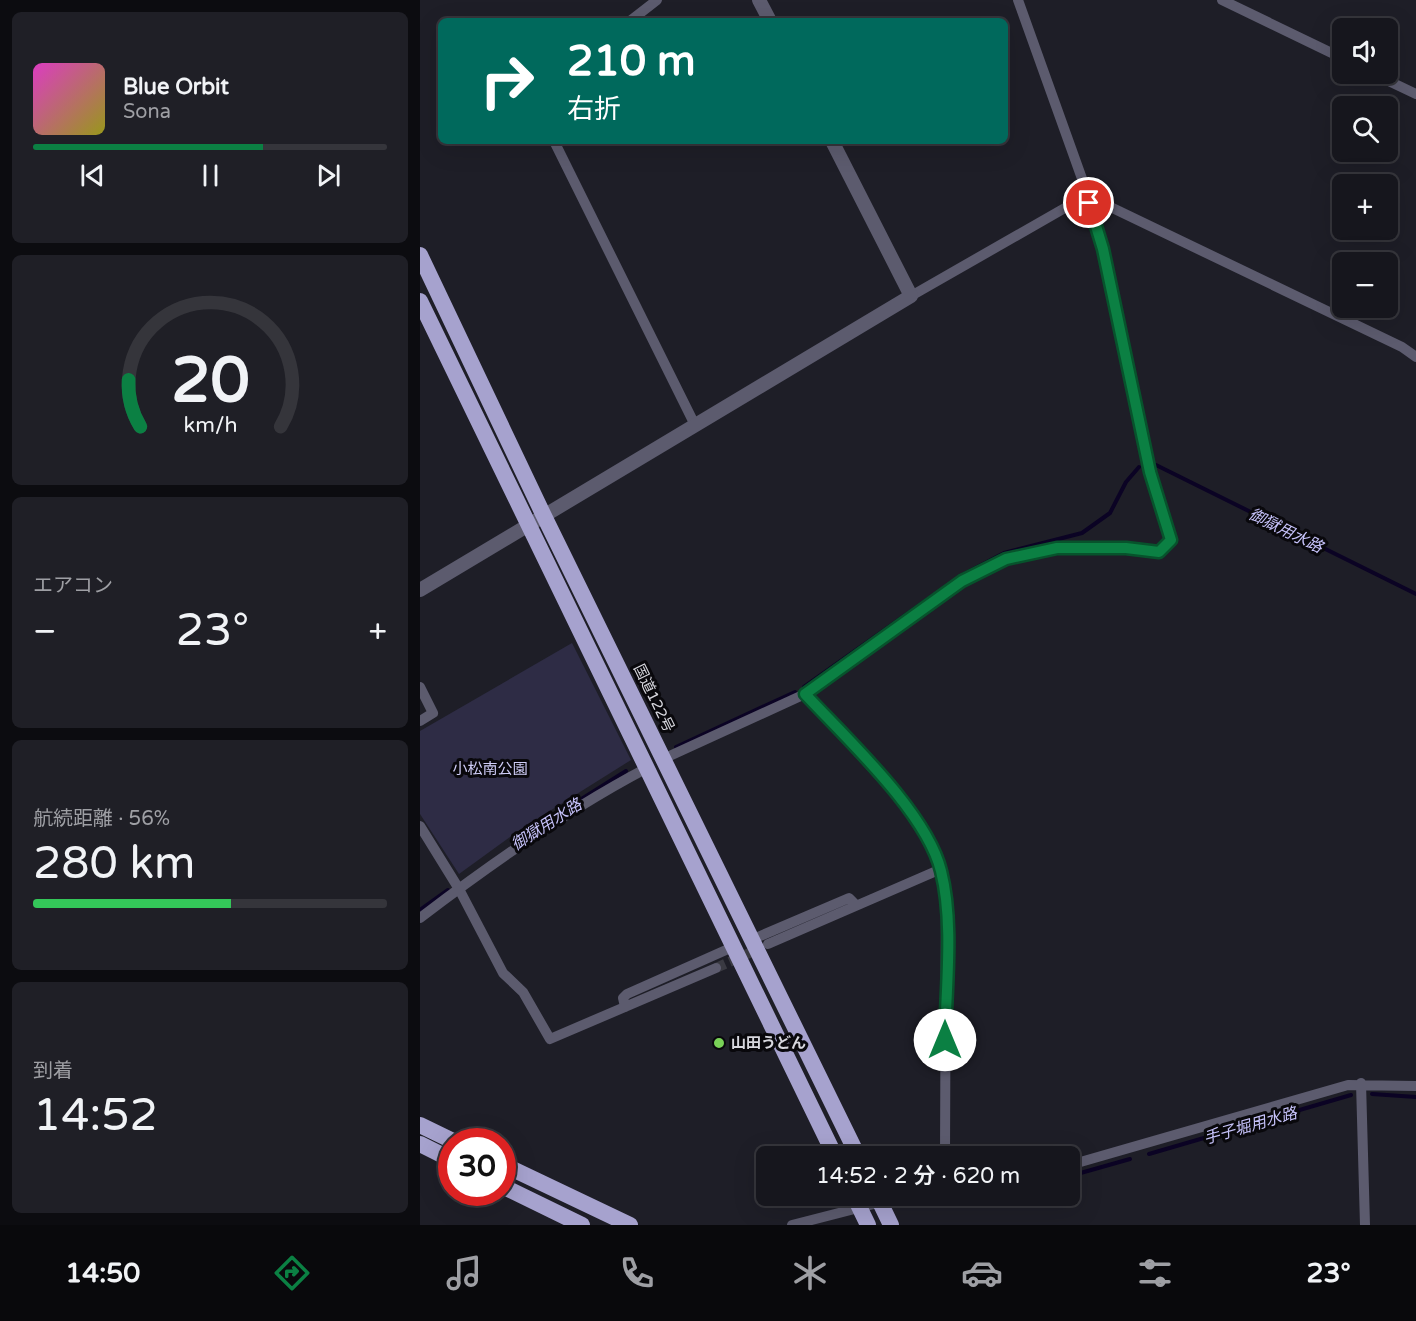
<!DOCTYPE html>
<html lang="ja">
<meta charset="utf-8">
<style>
:root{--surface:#16161d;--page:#1f1f26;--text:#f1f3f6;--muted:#9e9fa4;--line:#35353b;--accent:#0b8043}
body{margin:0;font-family:"Varela Round","Noto Sans JP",sans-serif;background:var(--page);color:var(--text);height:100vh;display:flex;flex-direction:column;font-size:22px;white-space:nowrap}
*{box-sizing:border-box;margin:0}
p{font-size:20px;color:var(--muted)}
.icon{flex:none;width:33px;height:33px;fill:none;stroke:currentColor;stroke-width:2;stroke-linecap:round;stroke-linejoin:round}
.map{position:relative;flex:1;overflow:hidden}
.drawer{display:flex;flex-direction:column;gap:12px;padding:12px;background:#0c0c10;width:420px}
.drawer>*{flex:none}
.guide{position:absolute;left:18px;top:18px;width:570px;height:126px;border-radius:9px;box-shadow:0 6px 24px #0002,0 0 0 2px var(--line);background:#00695c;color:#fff;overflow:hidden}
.fabs{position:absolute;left:912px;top:18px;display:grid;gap:12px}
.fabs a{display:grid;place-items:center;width:66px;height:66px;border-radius:9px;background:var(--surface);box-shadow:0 6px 24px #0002,0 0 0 2px var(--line);font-size:30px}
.speed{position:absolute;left:18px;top:1128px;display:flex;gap:12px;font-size:30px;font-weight:700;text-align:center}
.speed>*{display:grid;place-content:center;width:78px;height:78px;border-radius:50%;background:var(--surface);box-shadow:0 6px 24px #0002,0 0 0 2px var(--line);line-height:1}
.speed .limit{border:9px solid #d22;background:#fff;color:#111}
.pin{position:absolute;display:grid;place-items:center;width:51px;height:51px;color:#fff;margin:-26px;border:3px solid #fff;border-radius:50%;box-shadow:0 2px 6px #0007}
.me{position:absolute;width:66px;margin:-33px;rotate:0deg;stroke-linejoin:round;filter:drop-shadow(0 0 4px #0008)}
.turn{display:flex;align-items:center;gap:21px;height:126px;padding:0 30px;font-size:27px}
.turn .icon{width:78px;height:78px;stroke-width:2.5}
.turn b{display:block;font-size:42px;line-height:51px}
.big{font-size:45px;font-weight:600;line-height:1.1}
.drawer .widget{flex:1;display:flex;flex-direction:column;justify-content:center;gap:9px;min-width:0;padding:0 21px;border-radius:9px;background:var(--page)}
.drawer .dial{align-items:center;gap:0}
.dial svg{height:156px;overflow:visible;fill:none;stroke:var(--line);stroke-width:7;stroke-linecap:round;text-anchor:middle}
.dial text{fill:var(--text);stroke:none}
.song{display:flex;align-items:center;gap:18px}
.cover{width:72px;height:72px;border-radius:9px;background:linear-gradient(135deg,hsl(310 70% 55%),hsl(60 70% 35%))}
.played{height:6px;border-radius:3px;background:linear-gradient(90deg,var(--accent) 65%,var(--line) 65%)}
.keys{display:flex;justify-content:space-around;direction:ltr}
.heat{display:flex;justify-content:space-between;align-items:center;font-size:33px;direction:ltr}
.charge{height:9px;border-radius:4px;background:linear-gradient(90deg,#34c759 56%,var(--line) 0)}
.trip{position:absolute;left:336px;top:1146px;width:324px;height:60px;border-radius:9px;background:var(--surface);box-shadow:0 6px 24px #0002,0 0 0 2px var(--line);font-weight:600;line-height:60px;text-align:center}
.tab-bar{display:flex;height:96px;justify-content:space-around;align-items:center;background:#09090c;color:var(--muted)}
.tab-bar .icon{width:42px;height:42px}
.tab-bar .selected{color:var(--accent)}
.tab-bar b{font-size:27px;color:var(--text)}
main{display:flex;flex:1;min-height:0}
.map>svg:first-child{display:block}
.green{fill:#2e2c45}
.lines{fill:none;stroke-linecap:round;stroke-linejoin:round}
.stream{stroke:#0b0324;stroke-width:4}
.minor-tunnel{stroke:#3a3a42;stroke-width:10;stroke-dasharray:10 5;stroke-linecap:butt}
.minor{stroke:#5c5b6e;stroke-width:10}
.tertiary{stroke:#5c5b6e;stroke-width:14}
.trunk{stroke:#a6a2ce;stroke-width:16}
.route-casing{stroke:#07532c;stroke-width:15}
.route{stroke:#0b8043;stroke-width:10}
.poi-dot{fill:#79d157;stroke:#09080c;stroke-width:2}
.labels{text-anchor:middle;stroke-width:6;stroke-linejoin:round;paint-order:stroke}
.street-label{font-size:15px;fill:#d7d7de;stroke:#09080c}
.park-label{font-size:15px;fill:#cfcdf7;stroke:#09080c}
.poi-label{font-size:15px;font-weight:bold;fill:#d7d7de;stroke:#09080c;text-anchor:start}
.water-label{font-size:16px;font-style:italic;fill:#c6c2fa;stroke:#09080c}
</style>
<main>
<section class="drawer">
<div class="widget">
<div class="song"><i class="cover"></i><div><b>Blue Orbit</b><p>Sona</p></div></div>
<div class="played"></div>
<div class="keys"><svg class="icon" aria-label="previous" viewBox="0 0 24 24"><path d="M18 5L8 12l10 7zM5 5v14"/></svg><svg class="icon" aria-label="pause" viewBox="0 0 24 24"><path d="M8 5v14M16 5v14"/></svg><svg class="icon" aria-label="next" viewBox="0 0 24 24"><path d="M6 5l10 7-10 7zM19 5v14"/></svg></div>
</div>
<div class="widget dial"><svg viewBox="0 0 100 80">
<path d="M14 69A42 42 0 1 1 86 69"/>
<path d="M14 69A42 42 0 0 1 8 45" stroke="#0b8043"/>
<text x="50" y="56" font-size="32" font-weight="700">20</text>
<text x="50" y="72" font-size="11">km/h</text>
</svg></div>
<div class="widget"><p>エアコン</p>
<div class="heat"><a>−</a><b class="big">23°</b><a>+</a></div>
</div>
<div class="widget"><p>航続距離 · 56%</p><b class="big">280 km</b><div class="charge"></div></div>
<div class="widget"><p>到着</p><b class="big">14:52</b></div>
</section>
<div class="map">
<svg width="996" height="1225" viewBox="0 0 996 1225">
<rect width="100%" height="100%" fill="#1e1e27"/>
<path class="green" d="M152,643L211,760L101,829L39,874L0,814V731Z"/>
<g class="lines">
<path class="stream" d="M736,465L996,594
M544,574L584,553L662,533L690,513L706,482L719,467
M384,687L514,595
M256,747L375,692
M152,805L206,771
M0,910L28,890
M952,1094L996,1097
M729,1154L931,1095
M650,1176L710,1159
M534,1198L549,1196
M497,1205L513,1202"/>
<path class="minor-tunnel" d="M296,968L343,947"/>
<path class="minor" d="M802,0L922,58
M210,21L237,0
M954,74L996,94
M134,141L275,425
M669,203L678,201L982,347L996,357
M491,296L664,197L665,187L598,0
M0,687L13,713L0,721
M385,694L542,581L586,559L637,547L706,548L739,552L751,540L730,472L683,249L669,203L664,197
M243,759L385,694L494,814C510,842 522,867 526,899L525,1156
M0,826L39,889L83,973L103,992L130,1039L296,968
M0,918C72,863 147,810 227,768
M331,940L429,898L436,905
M348,944L521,869
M205,1007L203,998L207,994L315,946
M941,1083L945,1225
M650,1165L928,1085L996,1086
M372,1225L485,1196"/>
<path class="tertiary" d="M339,0L350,21
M0,590L491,296L412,141"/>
<path class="trunk" d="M0,255L123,514L438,1156
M0,301L415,1156
M0,1125L35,1142
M0,1144L32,1160
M82,1164L210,1225
M82,1186L162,1225
M434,1196L448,1225
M457,1196L471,1225"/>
</g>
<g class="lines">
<g class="route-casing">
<path id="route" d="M525,1040C526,987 534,922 521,871C507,813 427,739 385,694L542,581L586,559L637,548H706L739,552L751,540L730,472L683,249L669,203"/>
</g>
<use href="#route" class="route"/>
</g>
<circle class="poi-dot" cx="299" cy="1043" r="6"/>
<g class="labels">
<g class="street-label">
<text transform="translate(234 698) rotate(64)" y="5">国道122号</text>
</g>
<g class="park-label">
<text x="70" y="774">小松南公園</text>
</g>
<g class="poi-label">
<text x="311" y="1048">山田うどん</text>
</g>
<g class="water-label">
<text transform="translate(866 530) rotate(26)" y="6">御獄用水路</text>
<text transform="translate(126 824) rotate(-33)" y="6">御獄用水路</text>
<text transform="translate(830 1125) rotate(-16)" y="6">手子堀用水路</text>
</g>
</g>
</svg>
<div class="fabs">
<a><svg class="icon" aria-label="sound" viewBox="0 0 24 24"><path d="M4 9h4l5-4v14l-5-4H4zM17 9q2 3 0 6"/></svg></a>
<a><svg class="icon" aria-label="search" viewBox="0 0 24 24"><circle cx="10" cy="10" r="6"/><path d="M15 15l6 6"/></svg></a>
<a>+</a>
<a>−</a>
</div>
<div class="speed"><div class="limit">30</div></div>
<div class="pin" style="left:669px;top:203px;background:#d93025"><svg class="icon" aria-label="arrive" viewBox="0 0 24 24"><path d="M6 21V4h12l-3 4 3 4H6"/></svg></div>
<svg class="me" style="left:525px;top:1040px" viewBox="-20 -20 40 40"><circle r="19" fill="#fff"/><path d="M0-13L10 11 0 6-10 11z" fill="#0b8043"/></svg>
<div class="trip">14:52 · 2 分 · 620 m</div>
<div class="guide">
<div class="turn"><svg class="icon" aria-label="right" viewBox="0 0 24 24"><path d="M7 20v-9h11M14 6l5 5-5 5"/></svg><div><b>210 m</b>右折</div></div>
</div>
</div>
</main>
<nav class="tab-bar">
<b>14:50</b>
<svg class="icon selected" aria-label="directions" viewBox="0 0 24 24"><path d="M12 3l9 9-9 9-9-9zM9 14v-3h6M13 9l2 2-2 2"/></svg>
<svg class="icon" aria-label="music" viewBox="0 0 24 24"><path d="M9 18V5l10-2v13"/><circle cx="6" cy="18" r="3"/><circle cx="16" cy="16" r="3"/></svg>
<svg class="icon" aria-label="phone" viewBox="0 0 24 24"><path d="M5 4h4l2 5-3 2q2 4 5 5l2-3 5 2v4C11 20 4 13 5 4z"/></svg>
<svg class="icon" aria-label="climate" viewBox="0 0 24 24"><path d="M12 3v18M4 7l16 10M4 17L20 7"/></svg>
<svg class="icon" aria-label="car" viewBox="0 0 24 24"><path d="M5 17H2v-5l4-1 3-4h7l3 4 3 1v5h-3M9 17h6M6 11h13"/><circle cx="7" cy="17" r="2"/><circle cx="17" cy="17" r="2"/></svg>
<svg class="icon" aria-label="filters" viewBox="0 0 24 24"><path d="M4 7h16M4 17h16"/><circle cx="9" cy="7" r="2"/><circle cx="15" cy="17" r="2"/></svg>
<b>23°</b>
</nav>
